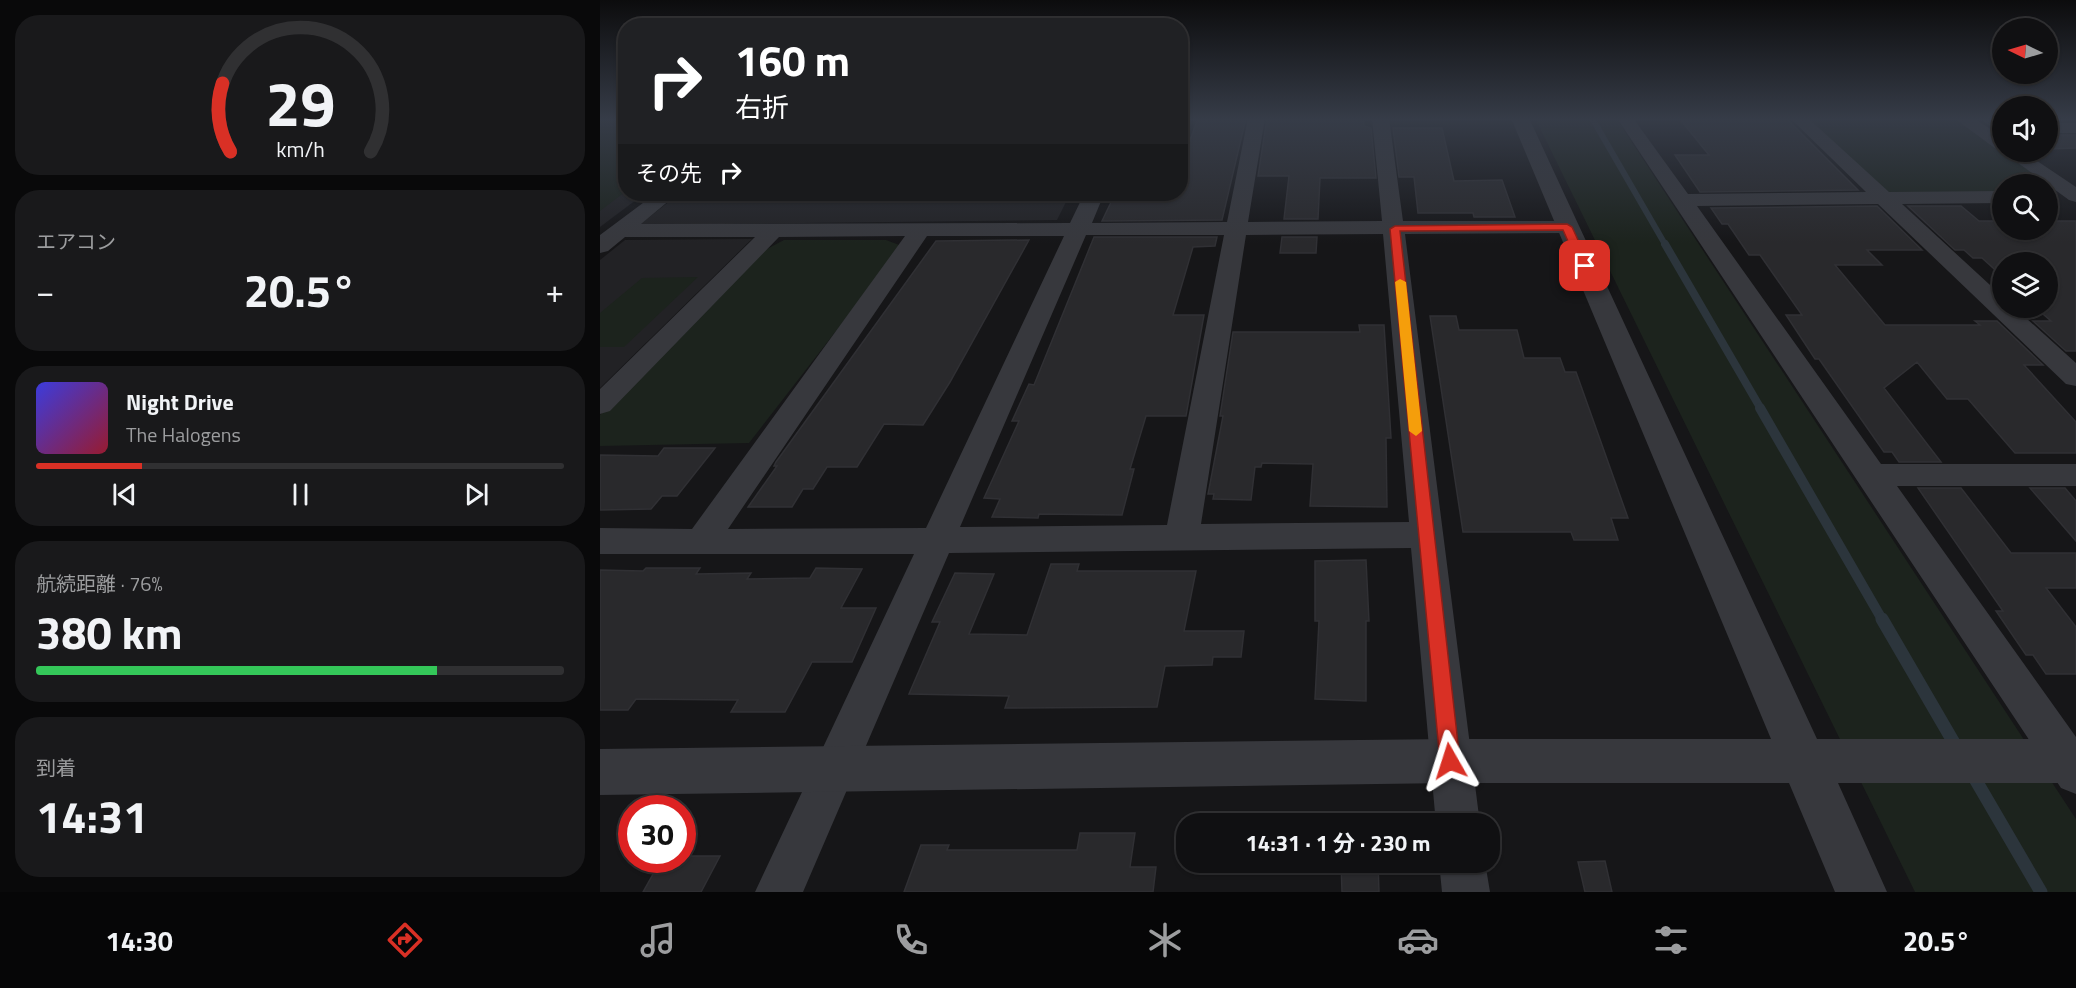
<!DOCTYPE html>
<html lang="ja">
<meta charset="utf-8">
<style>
:root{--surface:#101012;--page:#19191b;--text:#f1f3f6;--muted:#9c9d9f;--line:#303032;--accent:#d93025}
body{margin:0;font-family:"Titillium Web","Noto Sans JP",sans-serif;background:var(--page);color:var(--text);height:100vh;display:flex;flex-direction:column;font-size:22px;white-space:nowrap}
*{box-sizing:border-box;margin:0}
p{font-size:20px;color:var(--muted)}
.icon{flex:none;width:33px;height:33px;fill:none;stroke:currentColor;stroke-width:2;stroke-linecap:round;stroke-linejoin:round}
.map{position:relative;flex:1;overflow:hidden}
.drawer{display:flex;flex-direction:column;gap:15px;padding:15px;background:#09090a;width:600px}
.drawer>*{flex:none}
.banner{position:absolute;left:18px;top:18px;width:570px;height:183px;border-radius:24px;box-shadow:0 2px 4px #0004,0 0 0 2px var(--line);background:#202124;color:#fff;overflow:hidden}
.needle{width:39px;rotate:275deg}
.controls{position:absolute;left:1392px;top:18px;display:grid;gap:12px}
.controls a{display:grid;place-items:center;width:66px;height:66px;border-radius:50%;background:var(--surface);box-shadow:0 2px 4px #0004,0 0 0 2px var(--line);font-size:30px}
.speed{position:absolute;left:18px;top:795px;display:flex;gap:12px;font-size:30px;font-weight:700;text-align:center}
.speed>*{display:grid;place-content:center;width:78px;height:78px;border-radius:50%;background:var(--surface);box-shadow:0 2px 4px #0004,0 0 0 2px var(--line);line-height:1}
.speed .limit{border:9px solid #d22;background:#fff;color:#111}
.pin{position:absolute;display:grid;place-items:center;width:51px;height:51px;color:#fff;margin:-26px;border-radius:12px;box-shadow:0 3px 9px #0006}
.me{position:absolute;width:66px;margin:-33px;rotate:354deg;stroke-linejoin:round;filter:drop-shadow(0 0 4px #0008)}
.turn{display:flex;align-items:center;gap:21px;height:126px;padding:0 18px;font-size:27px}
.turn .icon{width:78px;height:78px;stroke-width:2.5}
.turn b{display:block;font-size:42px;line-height:51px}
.then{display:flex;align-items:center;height:57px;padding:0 18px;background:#0003;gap:12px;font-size:22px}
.big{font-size:45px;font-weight:700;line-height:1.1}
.drawer .widget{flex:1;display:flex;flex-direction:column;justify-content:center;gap:9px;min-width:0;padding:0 21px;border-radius:24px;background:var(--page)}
.drawer .dial{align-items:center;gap:0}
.dial svg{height:156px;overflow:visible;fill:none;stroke:var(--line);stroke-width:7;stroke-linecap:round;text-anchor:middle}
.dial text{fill:var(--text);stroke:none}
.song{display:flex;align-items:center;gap:18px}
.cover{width:72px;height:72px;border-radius:9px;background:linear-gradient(135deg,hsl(240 70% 55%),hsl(350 70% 35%))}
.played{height:6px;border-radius:3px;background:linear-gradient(90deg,var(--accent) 20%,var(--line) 20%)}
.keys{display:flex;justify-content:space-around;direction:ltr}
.heat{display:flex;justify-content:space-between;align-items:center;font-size:33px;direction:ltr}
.charge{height:9px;border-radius:4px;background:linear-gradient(90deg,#34c759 76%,var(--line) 0)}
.trip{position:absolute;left:576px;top:813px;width:324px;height:60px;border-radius:24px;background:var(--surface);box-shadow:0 2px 4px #0004,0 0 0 2px var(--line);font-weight:700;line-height:60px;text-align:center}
.dock{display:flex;height:96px;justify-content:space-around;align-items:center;background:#060607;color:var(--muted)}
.dock .icon{width:42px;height:42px}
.dock .on{color:var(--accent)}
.dock b{font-size:27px;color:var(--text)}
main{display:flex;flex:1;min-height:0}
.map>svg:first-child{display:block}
.built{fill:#222225}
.green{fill:#1c231d}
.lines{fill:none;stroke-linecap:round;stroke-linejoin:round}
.stream-far3{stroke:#2c353c;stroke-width:6}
.stream-far2{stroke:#2c353c;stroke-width:8}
.stream-far1{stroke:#2c353c;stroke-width:10}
.stream{stroke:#2c353c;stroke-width:13}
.building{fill:#29292c;stroke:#303034;stroke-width:1.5}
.minor{fill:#37383d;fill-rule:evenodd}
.tertiary{fill:#37383d;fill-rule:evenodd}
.route{fill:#d93025;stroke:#8d1f18;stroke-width:1.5}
.slow{fill:#f59e0b}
</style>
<main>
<section class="drawer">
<div class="widget dial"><svg viewBox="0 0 100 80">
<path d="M14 69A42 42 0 1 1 86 69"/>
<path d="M14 69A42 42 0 0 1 10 34" stroke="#d93025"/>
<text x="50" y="56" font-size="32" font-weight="700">29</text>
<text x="50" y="72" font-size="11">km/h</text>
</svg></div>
<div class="widget"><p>エアコン</p>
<div class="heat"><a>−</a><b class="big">20.5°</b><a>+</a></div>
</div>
<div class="widget">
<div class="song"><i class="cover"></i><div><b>Night Drive</b><p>The Halogens</p></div></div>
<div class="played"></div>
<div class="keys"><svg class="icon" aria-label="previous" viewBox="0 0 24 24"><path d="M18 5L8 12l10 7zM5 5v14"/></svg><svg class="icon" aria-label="pause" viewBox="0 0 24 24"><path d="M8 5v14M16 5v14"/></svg><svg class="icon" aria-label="next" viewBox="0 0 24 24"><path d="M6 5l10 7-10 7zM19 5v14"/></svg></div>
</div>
<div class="widget"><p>航続距離 · 76%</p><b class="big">380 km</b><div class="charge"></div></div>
<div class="widget"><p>到着</p><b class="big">14:31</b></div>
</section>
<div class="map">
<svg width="1476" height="892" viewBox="0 0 1476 892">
<rect width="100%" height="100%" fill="#161618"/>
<path class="built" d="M0,118H25L26,194H44L0,227Z
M79,194H470L457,220L39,225Z
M152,239L0,388V260L25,240Z"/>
<path class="green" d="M0,118H26L25,192L0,211Z
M935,118H1016L1476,819V892H1315Z
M1206,118H1355L1461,191H1448V184H1402V192L1285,193Z
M184,240H286L302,246L149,443L0,446V415L165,250Z
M98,277L24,347H0V313L42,278Z"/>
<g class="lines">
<path class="stream-far3" d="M992,118L1066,246"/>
<path class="stream-far2" d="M1065,244L1161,409"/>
<path class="stream-far1" d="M1160,408L1283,621"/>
<path class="stream" d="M1282,619L1357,748
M1371,772L1441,892"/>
</g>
<path class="building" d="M598,118H646L622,220L502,221L515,194H580V168Z
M667,118H763L764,126L771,128L776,178H720L718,219H684L689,176H658Z
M1079,118H1186L1258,190L1100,192L1075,155H1109Z
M1380,118H1402V133Z
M793,128H842L854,181L902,180L915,217H874L873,213H818L814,177H799Z
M1448,135H1476V148L1448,149Z
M1277,206L1322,250H1267L1282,265H1235L1285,325H1380L1375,321H1397L1443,365H1424L1476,422V453H1415L1368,399H1347L1317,362L1284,388L1341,462H1299L1292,452H1284L1219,359H1215L1186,315H1202L1160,255H1149L1128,224H1122L1111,208Z
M1308,206H1361L1379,221H1402V230H1448V221H1476V351H1466L1433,321H1451L1436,308H1448V262H1402V276L1382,258H1373L1364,250H1355Z
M494,237H617L615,246L593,247L573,315H604L586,416H546L530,469H534L522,515L439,514L438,518L392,517L400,499L384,498L419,421H412L429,384L434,385Z
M682,237H717L716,253H680Z
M429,240L350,382L323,425L284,424L257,467H227L213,489H203L192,507H148L177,466H174L176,462L336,241Z
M830,316H856L859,330H917L924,358H960L965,372H976L1028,518H1011L1018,540H974L971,532H863Z
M759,325H784L791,438H786L787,507L710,506L713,464L662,463L661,467H655L651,500L613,499L614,494H608L623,416H620L633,332H760Z
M64,448H115L77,496H62L51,509L0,510V455L58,456Z
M1318,488H1361L1411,553H1476V588H1446L1476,627V674H1446L1433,655H1426L1396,611H1403Z
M1430,488H1465L1476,501V541Z
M766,560L769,621H766V701L715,699L719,621H715V561Z
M451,564H479L477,571H596L584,631H644L641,657H613L612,665L565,666L557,707L405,708L409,696L309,694L340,622H332L355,573L394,574L369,634L427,635Z
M46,568H100L96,574L151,573L147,579L210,578L216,568L262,569L241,608H276L252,662H212L185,712H131L138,700L36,699L28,710H0V570L43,571Z
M480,833H535L530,867H556L553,892H304L321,845H349L347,850H477Z
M82,856H120L101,892H43L61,860H82Z
M1005,861L1012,892H985L978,862Z
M741,862H778L779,892H742Z"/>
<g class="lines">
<path class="minor" d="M648,118H665L648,222L782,221L772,118H789L803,221H967L975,222L978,227L975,232L967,233L805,234L880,824H836L811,548L349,553L203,892H155L314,554H0V528L92,529L305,236L179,237L10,411L0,414V389L155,237H25L8,251L0,253V235L55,194H77L41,224L470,223L484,194H504L492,223L627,222ZM783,234L809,522L601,524L646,235ZM486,235H624L567,525L360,527ZM327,236H464L326,528L128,529Z
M1017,118H1033L1088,194L1266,192L1190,118H1208L1289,192L1402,191V203L1302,204L1402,296V308H1415L1476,363V386L1466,384L1278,204L1097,206L1281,464H1476V486H1297L1476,737V794L1461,788Z
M1354,118H1374L1402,137V150L1396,149Z
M1448,123H1476V133H1448Z
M1403,152H1424L1476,187V202L1469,200Z
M839,862H885L890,892H842Z"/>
<path class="tertiary" d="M911,118H929L1217,739H1476V783H1238L1287,892H1235L1189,783H850L0,795V749L850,739H1171Z"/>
</g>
<linearGradient id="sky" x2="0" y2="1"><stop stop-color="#0c0c0d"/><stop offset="0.49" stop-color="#363c48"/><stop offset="1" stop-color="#363c48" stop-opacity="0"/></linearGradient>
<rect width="1476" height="243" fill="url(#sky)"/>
<path class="route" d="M967,224L972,227L990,266L988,268L979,266L963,230L800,231L860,761L857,767L850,770L843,767L840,761L790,229L795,226Z"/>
<path class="slow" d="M800,279L806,282L822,431L816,436L809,431L795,282Z"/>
</svg>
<div class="controls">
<a><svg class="needle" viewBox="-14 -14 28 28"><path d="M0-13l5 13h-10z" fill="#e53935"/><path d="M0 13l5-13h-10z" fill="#9c9d9f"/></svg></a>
<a><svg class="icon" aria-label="sound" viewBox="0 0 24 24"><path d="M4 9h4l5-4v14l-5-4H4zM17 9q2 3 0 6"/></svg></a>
<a><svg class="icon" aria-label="search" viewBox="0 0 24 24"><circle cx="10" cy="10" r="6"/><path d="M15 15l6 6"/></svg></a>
<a><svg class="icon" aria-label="layers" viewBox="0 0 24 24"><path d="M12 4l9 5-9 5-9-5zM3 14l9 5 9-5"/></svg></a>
</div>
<div class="speed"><div class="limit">30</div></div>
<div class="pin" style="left:985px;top:266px;background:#d93025"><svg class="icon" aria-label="arrive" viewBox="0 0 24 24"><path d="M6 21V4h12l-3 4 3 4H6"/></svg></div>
<svg class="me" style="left:850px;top:761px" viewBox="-20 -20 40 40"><path d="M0-17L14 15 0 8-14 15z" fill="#d93025" stroke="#fff" stroke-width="4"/></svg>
<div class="trip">14:31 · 1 分 · 230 m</div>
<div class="banner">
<div class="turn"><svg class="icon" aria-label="right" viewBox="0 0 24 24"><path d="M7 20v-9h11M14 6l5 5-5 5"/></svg><div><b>160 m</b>右折</div></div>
<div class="then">その先<svg class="icon" aria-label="right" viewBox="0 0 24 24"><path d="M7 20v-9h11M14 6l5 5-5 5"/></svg></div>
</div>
</div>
</main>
<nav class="dock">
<b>14:30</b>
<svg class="icon on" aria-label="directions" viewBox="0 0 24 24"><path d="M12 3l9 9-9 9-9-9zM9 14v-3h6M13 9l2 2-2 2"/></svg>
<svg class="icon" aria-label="music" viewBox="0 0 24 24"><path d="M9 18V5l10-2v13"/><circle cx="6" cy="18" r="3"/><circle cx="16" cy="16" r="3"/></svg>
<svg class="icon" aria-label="phone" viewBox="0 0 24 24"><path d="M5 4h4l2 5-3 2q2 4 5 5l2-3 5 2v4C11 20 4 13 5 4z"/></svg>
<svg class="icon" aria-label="climate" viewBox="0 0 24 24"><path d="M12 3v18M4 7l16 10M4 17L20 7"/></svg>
<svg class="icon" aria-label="car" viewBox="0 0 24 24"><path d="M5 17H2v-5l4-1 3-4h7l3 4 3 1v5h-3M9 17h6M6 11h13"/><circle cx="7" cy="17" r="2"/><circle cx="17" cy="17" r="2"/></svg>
<svg class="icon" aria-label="filters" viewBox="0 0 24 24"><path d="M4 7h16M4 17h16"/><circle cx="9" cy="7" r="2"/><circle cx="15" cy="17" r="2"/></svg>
<b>20.5°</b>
</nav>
